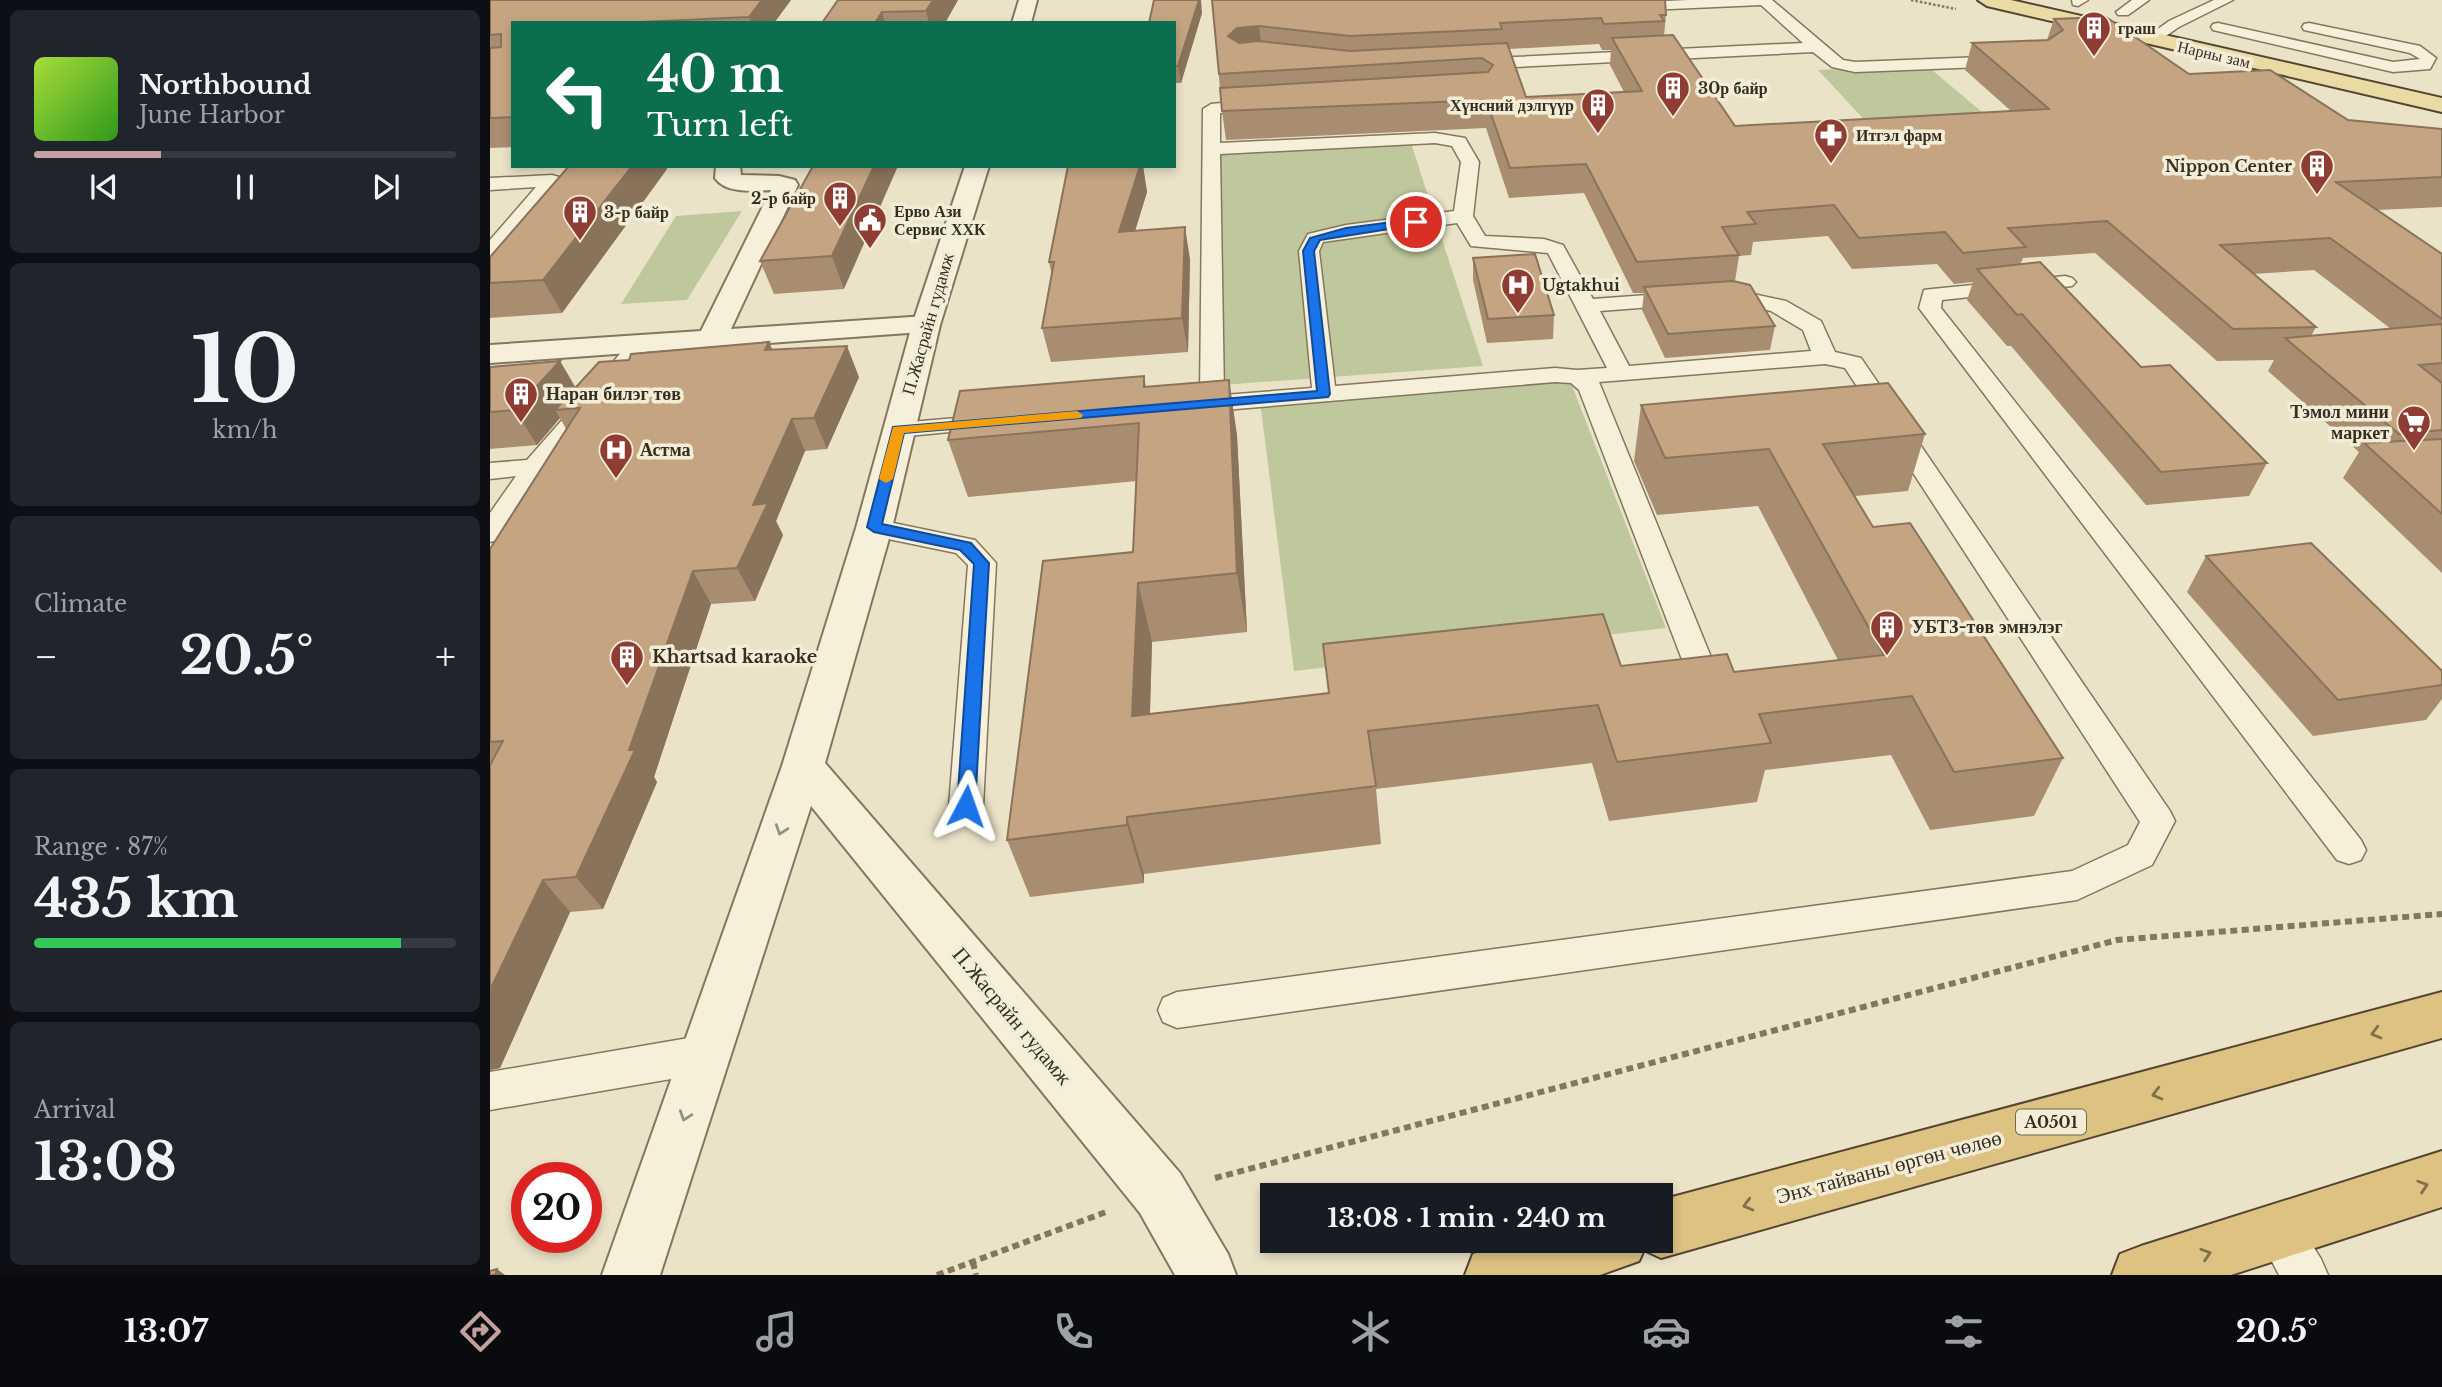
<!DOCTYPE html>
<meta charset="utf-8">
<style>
:root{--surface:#171b24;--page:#20242c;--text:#f1f3f6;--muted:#9ea1a6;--line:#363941;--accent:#c4a19f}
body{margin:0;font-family:"Libre Baskerville",serif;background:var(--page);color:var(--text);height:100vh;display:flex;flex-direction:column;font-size:26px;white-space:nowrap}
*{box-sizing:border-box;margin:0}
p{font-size:23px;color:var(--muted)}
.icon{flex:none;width:38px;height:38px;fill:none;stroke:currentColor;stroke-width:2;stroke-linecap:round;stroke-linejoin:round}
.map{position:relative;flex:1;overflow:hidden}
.sheet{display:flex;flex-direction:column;gap:10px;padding:10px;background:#0d0f14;width:490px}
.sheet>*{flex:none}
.hud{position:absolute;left:21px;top:21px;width:665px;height:147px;border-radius:0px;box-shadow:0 4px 10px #0003;background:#0b6e4f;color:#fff;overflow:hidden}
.speed{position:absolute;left:21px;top:1162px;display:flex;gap:14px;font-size:35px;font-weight:700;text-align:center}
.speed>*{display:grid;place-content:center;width:91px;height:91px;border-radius:50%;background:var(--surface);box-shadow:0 4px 10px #0003;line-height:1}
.speed .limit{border:10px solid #d22;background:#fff;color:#111}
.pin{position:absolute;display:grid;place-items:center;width:60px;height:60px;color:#fff;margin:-30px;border:4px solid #fff;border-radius:50%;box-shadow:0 2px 7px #0007}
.me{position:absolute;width:77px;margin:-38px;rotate:4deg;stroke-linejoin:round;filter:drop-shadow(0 0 5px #0008)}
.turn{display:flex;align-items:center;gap:24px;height:147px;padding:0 21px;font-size:32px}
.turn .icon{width:91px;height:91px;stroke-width:2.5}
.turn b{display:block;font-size:49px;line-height:60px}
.big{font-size:52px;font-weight:800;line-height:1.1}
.sheet .tile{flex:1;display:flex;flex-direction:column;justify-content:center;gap:10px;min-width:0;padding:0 24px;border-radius:10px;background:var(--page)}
.sheet .dial{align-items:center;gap:0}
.dial b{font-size:91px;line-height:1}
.song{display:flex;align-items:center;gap:21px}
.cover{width:84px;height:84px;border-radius:10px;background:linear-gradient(135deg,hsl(80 70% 55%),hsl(110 70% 35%))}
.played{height:7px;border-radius:4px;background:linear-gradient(90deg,var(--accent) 30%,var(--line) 30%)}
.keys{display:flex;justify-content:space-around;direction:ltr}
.heat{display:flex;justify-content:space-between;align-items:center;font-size:38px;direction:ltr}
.charge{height:10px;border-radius:5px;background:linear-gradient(90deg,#34c759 87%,var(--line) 0)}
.trip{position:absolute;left:770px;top:1183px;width:413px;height:70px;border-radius:0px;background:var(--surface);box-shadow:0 4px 10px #0003;font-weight:800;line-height:70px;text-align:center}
.dock{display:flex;height:112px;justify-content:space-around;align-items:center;background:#090b0e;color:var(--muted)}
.dock .icon{width:49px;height:49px}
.dock .active{color:var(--accent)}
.dock b{font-size:32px;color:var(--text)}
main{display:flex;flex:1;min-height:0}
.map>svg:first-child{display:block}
.green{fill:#bfc89d}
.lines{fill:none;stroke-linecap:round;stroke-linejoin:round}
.service-casing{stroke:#85765f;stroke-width:3}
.minor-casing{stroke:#85765f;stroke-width:4}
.tertiary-casing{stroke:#85765f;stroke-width:4}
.primary-casing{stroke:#534532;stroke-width:4}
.trunk-casing{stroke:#534532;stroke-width:4}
.path-far1{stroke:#85765f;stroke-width:2.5;stroke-dasharray:2.5 2;stroke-linecap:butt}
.path{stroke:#85765f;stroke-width:6;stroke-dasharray:7 4.5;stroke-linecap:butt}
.service{fill:#f6f0db;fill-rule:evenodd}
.minor{fill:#f6f0db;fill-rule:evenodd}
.tertiary{fill:#f6f0db;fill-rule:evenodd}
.primary{fill:#eadaa4;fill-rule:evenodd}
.trunk{fill:#dec282;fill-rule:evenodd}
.wall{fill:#a98d70;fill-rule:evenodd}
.shaded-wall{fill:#8a735b}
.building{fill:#c5a482;stroke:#8a735b;stroke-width:2}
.oneway{stroke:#968e7e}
.oneway2{stroke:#82704d}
.route{fill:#1a73e8;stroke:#114b97;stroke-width:2}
.slow{fill:#f59e0b}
.labels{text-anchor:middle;stroke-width:7;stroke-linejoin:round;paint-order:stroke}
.far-poi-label{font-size:16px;font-weight:bold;fill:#372d21;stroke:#f3edd7;text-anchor:start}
.far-street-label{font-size:16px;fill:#372d21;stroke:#f3edd7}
.shield{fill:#f3edd7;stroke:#6f6758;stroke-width:2}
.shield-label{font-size:16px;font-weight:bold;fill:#372d21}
.street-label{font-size:18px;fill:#372d21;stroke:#f3edd7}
.poi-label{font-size:18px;font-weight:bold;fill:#372d21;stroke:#f3edd7;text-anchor:start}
.near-street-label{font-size:21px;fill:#372d21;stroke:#f3edd7}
</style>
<main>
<section class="sheet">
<div class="tile">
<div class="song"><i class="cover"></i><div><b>Northbound</b><p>June Harbor</p></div></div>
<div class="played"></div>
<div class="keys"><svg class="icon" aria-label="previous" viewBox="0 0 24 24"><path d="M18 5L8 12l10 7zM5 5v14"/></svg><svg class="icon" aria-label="pause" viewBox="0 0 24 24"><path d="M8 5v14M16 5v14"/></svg><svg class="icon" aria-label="next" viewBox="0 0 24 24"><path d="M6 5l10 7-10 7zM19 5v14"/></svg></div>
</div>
<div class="tile dial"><b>10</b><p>km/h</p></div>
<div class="tile"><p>Climate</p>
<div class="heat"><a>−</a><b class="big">20.5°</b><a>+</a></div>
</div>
<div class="tile"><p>Range · 87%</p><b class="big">435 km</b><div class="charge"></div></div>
<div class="tile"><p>Arrival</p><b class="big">13:08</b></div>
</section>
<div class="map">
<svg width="1952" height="1275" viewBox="0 0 1952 1275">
<rect width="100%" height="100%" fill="#ebe3c8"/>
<path class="green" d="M1435,64L1499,118L1381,127L1328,70Z
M921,143L993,366L718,386L720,155Z
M252,211L197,300L131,304L186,216Z
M1078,375L1176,628L804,671L770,401Z"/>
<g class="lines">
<g class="service-casing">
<path id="service" d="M1198,0H1282L1353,60L1365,62L1518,56L1526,61L1518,66L1365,72L1342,67L1323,52L984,69L976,64L984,59L1313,43L1271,5L1135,11L1128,7L1135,3Z
M1582,0H1598L1588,6L1583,5Z
M1642,0H1659L1638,15H1628L1626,12Z
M1724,0H1743L1689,27L1667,42H1657L1654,39L1679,21Z
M1728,23L1903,62L1930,59L1920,53L1814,30L1812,27L1814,24L1819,23L1930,46L1946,58L1940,69L1903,72L1723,30L1721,27L1723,24Z
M771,99L779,104L777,108L730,113V143L945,133L975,138L989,162L983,216L995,236L1054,239L1073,245L1103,299L1240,289L1296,301L1331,321L1345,352L1371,358L1680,811L1685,821L1662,865L1587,900L687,1028L673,1022L668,1010L673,998L687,992L1582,871L1638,845L1650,822L1355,368L1335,364L1109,382L1223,662L1219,670L1208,673L1197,670L1193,662L1089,390L1081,383L1065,382L722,411L692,410L689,405L692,400L710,397L713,109L721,104ZM945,143L962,146L971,162L964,211L856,225L818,234L809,251L822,388L734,395L730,154ZM967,223L981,246L1058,253L1117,368L1087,370L1065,368L845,386L829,251L833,242ZM1240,301L1281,311L1313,330L1321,351L1139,366L1110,311Z
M62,175L69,177L71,181L69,185L7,256L0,258V240L46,187L0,190V178Z
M1575,276L1582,278L1586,282L1582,286L1452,300L1451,308L1871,840L1876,850L1871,860L1859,864L1847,860L1429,308L1434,290L1442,289Z
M151,337L159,339L162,344L159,349L55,472L10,539L0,542V513L26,476L0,479V463L37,460L143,339Z
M502,415L511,417L514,422L511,427L408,437L399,435L396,430L399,425L408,423Z
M384,519L485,540L506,563L493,806L488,815L476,819L464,815L459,806L478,565L466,553L374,534L370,528L374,522Z
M216,1035L230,1041L236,1054L230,1067L216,1073L0,1110V1072Z
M1788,1209L1804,1215L1831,1259L1838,1275H1789L1766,1231L1772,1215Z"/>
</g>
<g class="minor-casing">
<path id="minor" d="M226,166H250L251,175L289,176L305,180L308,185L241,329L436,316L446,319L450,325L446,331L0,363V345L211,331L281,190C264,191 236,194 225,178Z"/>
</g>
<g class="tertiary-casing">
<path id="tertiary" d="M529,0H547L541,23H522Z
M475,166H499L450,325L402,528L335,763L690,1173L738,1254L746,1275H685L650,1213L321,806L170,1275H112L292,766L366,528L422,325Z"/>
</g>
<g class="primary-casing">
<path id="primary" d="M1488,0H1521L1952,98V112L1497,6Z"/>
</g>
<g class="trunk-casing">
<path id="trunk" d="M1952,992V1038L1171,1258L1154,1250L1149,1261L1110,1275H975L983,1254L1023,1241H1171V1200Z
M1952,1151V1207L1741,1275H1622L1630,1254L1651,1246Z"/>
</g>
<path class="path-far1" d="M1421,0L1466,9"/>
<path class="path" d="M725,1178L1627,940L1952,914
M483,1262L486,1275
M447,1275L616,1212"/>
<use href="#service" class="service"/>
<use href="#minor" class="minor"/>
<use href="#tertiary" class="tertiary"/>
<use href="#primary" class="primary"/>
<use href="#trunk" class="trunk"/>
</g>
<path class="wall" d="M0,0H301L284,23H23V147L0,148Z
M348,0H468L455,23H332Z
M722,0L1176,15L1174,36L1245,126L1521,111L1475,70L1482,43L1557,40L1564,19L1699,74L1858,120L1952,129V207L1887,210L1952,254V573L1853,478L1869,452L1778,371L1784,360L1727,361L1605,253L1533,258L1530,265L1651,367L1777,463L1759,496L1656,505L1521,346H1517L1477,300L1483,282L1464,284L1447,264L1362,269L1338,236L1263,242L1261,255L1249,256L1245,281L1285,326L1280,350L1175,358L1152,310L1154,293H1143L1094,193L1019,198L996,128L736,140L732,111ZM1109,44L1112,50H1121L1120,65L1134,92L1036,97L1019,49ZM1824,270L1901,329L1821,336L1826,327L1763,274Z
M712,13L691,83H684V23Z
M79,166H176L177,169L72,313L0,318V257Z
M323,166L354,289L284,294L270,261Z
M578,166H653L657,192L645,230L700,259L698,352L561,362L552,328L562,275L559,262Z
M983,258L1064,315L1063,339L997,343L983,280Z
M279,342L282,350L369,377L337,449L315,451L286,521L293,535L265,601L221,604L164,777L167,782L113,909L80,912L10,1068L0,1070V549L76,429L70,418L47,445L0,449V367L70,361L86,388L139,360Z
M654,376L656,387L739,380L747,436L757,632L662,642L660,714L1131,666L1244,672L1348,660L1268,506L1167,515L1144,461L1151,405L1435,434L1418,491L1365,496L1383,527L1573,758L1544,816L1440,830L1401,755L1275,770L1267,802L1119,821L1102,763L886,789L891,844L654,874V883L540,897L517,840L643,552L647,481L478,497L458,440Z
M1716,556L1952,671V699L1936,720L1823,736L1697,592Z"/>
<path class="shaded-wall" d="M272,0H301L284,23H262L259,17Z
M443,0H468L455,23H439L436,11Z
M709,0H711L712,13L691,83L688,66Z
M392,12L395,23H385Z
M769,26L772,52L751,55L738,36L747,28Z
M142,166H176L177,169L72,313L53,280Z
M384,166H408L354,289L342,256Z
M650,166H653L657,192L635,264L629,232Z
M695,227L700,259L698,352L692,318Z
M279,342L292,373L275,350Z
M357,346L369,377L337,449L324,418Z
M70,361L90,396L65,410L70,418L47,445L25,410Z
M739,380L747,436L757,632L747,573Z
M302,419L315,451L286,521L293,535L265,601L247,568L263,505Z
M203,571L221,604L164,777L167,782L113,909L86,877L139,750Z
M648,583L662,642L658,774L642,716Z
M637,817L654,874V883L637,825Z
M53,880L80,912L10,1068L0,1070V990Z
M7,1269L15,1275H5Z"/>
<path class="building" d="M0,0H272L259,17L128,23H23V117L0,118V48L11,47V34L0,35Z
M348,0H443L436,11L392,12L385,23H332Z
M664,0H709L688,66H684V23H659Z
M722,0H1175L1176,15H1170L1174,21L1114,24L1111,18L1010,23L1012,29L860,36L769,26L747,28L738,36L749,43L769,41L860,51L1017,43L1036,97L1152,91L1122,38L1183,35L1245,126L1559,109L1482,43L1558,40L1573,30L1564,19L1616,17L1699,74L1780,70L1858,120L1952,129V177L1846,182L1952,254V319L1840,238L1730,245L1826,327L1743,329L1617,221L1518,228L1536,247L1473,253L1455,232L1369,238L1344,205L1257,212L1266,224L1232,227L1249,255L1147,262L1096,164L1020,168L996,100L732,111L730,88L998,72L1003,65L992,58L729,74Z
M79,166H142L53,280L0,283V257Z
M323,166H384L342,256L270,261Z
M578,166H650L629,232L695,227L692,318L552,328L564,262H559Z
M1045,254L1064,315L998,319L983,258Z
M1550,262L1651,367L1680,365L1777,463L1671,472L1532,314L1527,315L1487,269Z
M1243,281L1260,285L1285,326L1178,334L1154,287Z
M1952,324V363L1929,365L1952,383V430L1909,434L1795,338Z
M279,342L275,350L357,346L324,418L302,419L263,505L278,503L247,568L203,571L139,750H145L86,877L53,880L0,990V765L13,741L0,742V549L90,408L65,410L109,362L139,360L141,354Z
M70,361L25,410L0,412V367Z
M654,376V387L739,380L747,573L648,583L642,716L839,693L833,644L1113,614L1131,666L1237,654L1244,672L1394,655L1279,449L1175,458L1151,405L1398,383L1435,434L1333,444L1383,527L1420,523L1573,758L1464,772L1422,696L1269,714L1281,743L1127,762L1108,705L878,731L886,786L637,817V825L517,840L553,561L643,552L649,423L458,440L470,391Z
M1952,439V514L1874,443Z
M1821,543L1952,671V685L1848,700L1716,556Z
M7,1269L5,1275H0V1271Z"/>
<defs><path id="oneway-chevron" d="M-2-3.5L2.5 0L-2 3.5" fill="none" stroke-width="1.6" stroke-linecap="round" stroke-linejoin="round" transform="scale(1.75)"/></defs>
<g class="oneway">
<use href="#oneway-chevron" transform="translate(291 830) rotate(109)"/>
<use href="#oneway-chevron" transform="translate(195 1116) rotate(109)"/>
</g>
<g class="oneway2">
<use href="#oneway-chevron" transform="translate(1886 1033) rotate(165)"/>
<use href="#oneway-chevron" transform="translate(1667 1094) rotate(165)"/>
<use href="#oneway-chevron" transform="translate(1933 1186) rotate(-18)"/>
<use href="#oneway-chevron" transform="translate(1258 1205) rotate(165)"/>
<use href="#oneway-chevron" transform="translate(1716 1254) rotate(-18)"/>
</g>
<path class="route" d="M926,219L931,222L930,224L830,240L824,251L840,394L838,397L414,433L392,524L481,543L499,563L485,806L482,811H469L467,806L484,564L470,550L384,532L377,527L403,427L827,391L813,251L820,238L856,228Z"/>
<path class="slow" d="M587,411L593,415L591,418L414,433L403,479L396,483L389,479L403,427Z"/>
<defs>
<g id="building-pin" transform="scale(1.75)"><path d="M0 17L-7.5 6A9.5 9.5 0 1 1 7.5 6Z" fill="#8e3c34" stroke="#f3edd7"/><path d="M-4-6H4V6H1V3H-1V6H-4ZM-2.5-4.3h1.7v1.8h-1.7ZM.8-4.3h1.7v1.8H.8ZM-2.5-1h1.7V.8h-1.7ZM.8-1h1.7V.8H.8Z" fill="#fff"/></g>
<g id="pharmacy-pin" transform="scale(1.75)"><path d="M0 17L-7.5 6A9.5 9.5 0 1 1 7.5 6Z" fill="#8e3c34" stroke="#f3edd7"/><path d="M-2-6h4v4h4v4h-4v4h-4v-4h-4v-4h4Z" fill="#fff"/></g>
<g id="civic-pin" transform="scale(1.75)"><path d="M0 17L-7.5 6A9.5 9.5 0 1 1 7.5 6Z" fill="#8e3c34" stroke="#f3edd7"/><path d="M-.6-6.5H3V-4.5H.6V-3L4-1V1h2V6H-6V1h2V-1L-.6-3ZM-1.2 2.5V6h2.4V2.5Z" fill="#fff"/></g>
<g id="hospital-pin" transform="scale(1.75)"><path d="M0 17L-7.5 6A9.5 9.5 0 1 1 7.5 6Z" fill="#8e3c34" stroke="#f3edd7"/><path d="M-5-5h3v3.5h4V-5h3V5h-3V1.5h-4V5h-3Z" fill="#fff"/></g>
<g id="supermarket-pin" transform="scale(1.75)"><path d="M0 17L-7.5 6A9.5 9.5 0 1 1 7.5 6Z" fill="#8e3c34" stroke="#f3edd7"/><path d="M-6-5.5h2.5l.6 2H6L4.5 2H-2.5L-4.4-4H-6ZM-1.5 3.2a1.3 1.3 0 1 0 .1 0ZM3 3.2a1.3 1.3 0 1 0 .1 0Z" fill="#fff"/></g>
</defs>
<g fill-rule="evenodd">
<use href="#building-pin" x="1604" y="28"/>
<use href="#building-pin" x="1183" y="88"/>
<use href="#building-pin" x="1108" y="105"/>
<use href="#pharmacy-pin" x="1341" y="135"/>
<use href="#building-pin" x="1827" y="166"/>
<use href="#building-pin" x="350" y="198"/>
<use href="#building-pin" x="90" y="212"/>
<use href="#civic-pin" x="380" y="220"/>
<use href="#hospital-pin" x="1028" y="285"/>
<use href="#building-pin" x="31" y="394"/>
<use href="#supermarket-pin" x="1924" y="422"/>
<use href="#hospital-pin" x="126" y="450"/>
<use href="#building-pin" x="1397" y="627"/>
<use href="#building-pin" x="137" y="657"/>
</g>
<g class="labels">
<g class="far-poi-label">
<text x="1628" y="34">граш</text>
<text x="1208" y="94">30р байр</text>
<text x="1084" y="111" text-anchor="end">Хүнсний дэлгүүр</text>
<text x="1366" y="141">Итгэл фарм</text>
<text x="1802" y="172" text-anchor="end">Nippon Center</text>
<text x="326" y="204" text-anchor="end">2-р байр</text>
<text x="404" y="217">Ерво Ази<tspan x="404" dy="18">Сервис ХХК</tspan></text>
<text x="114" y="218">3-р байр</text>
<text x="1052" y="291">Ugtakhui</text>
</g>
<g class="far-street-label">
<text transform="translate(1724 54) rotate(13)" y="6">Нарны зам</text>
</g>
<rect class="shield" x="1526" y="1109.5" width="70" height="25" rx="5"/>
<g class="shield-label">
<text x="1561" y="1128">A0501</text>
</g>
<g class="street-label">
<text transform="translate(438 324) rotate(-74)" y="6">П.Жасрайн гудамж</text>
</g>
<g class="poi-label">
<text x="56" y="400">Наран билэг төв</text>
<text x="1899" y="418" text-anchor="end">Тэмол мини<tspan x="1899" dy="21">маркет</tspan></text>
<text x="150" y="456">Астма</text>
<text x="1422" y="633">УБТЗ-төв эмнэлэг</text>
<text x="162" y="663">Khartsad karaoke</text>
</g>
<g class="near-street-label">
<text transform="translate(522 1016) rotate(50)" y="7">П.Жасрайн гудамж</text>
<text transform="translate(1399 1167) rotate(-15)" y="7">Энх тайваны өргөн чөлөө</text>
</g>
</g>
</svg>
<div class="speed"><div class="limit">20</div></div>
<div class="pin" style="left:926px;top:222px;background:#d93025"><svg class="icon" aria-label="arrive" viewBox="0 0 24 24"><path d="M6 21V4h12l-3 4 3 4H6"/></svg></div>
<svg class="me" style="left:476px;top:806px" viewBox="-20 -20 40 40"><path d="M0-17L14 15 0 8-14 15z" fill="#1a73e8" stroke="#fff" stroke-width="4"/></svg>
<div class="trip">13:08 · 1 min · 240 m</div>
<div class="hud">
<div class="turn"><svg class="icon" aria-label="left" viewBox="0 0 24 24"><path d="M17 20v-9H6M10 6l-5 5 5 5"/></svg><div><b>40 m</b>Turn left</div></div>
</div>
</div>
</main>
<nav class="dock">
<b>13:07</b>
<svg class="icon active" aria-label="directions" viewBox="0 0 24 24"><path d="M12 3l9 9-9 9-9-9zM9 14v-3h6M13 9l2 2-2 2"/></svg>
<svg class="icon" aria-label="music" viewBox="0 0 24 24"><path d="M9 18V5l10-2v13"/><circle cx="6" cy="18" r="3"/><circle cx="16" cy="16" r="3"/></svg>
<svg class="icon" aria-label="phone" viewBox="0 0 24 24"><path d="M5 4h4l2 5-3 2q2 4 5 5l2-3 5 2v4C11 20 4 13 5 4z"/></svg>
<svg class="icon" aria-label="climate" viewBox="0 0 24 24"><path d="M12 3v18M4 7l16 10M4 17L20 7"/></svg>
<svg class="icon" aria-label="car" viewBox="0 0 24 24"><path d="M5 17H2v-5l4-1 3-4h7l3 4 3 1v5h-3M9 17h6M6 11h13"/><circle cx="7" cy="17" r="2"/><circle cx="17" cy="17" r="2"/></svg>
<svg class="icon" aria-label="filters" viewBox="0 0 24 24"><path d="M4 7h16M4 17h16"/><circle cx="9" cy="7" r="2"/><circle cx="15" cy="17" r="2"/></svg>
<b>20.5°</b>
</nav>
